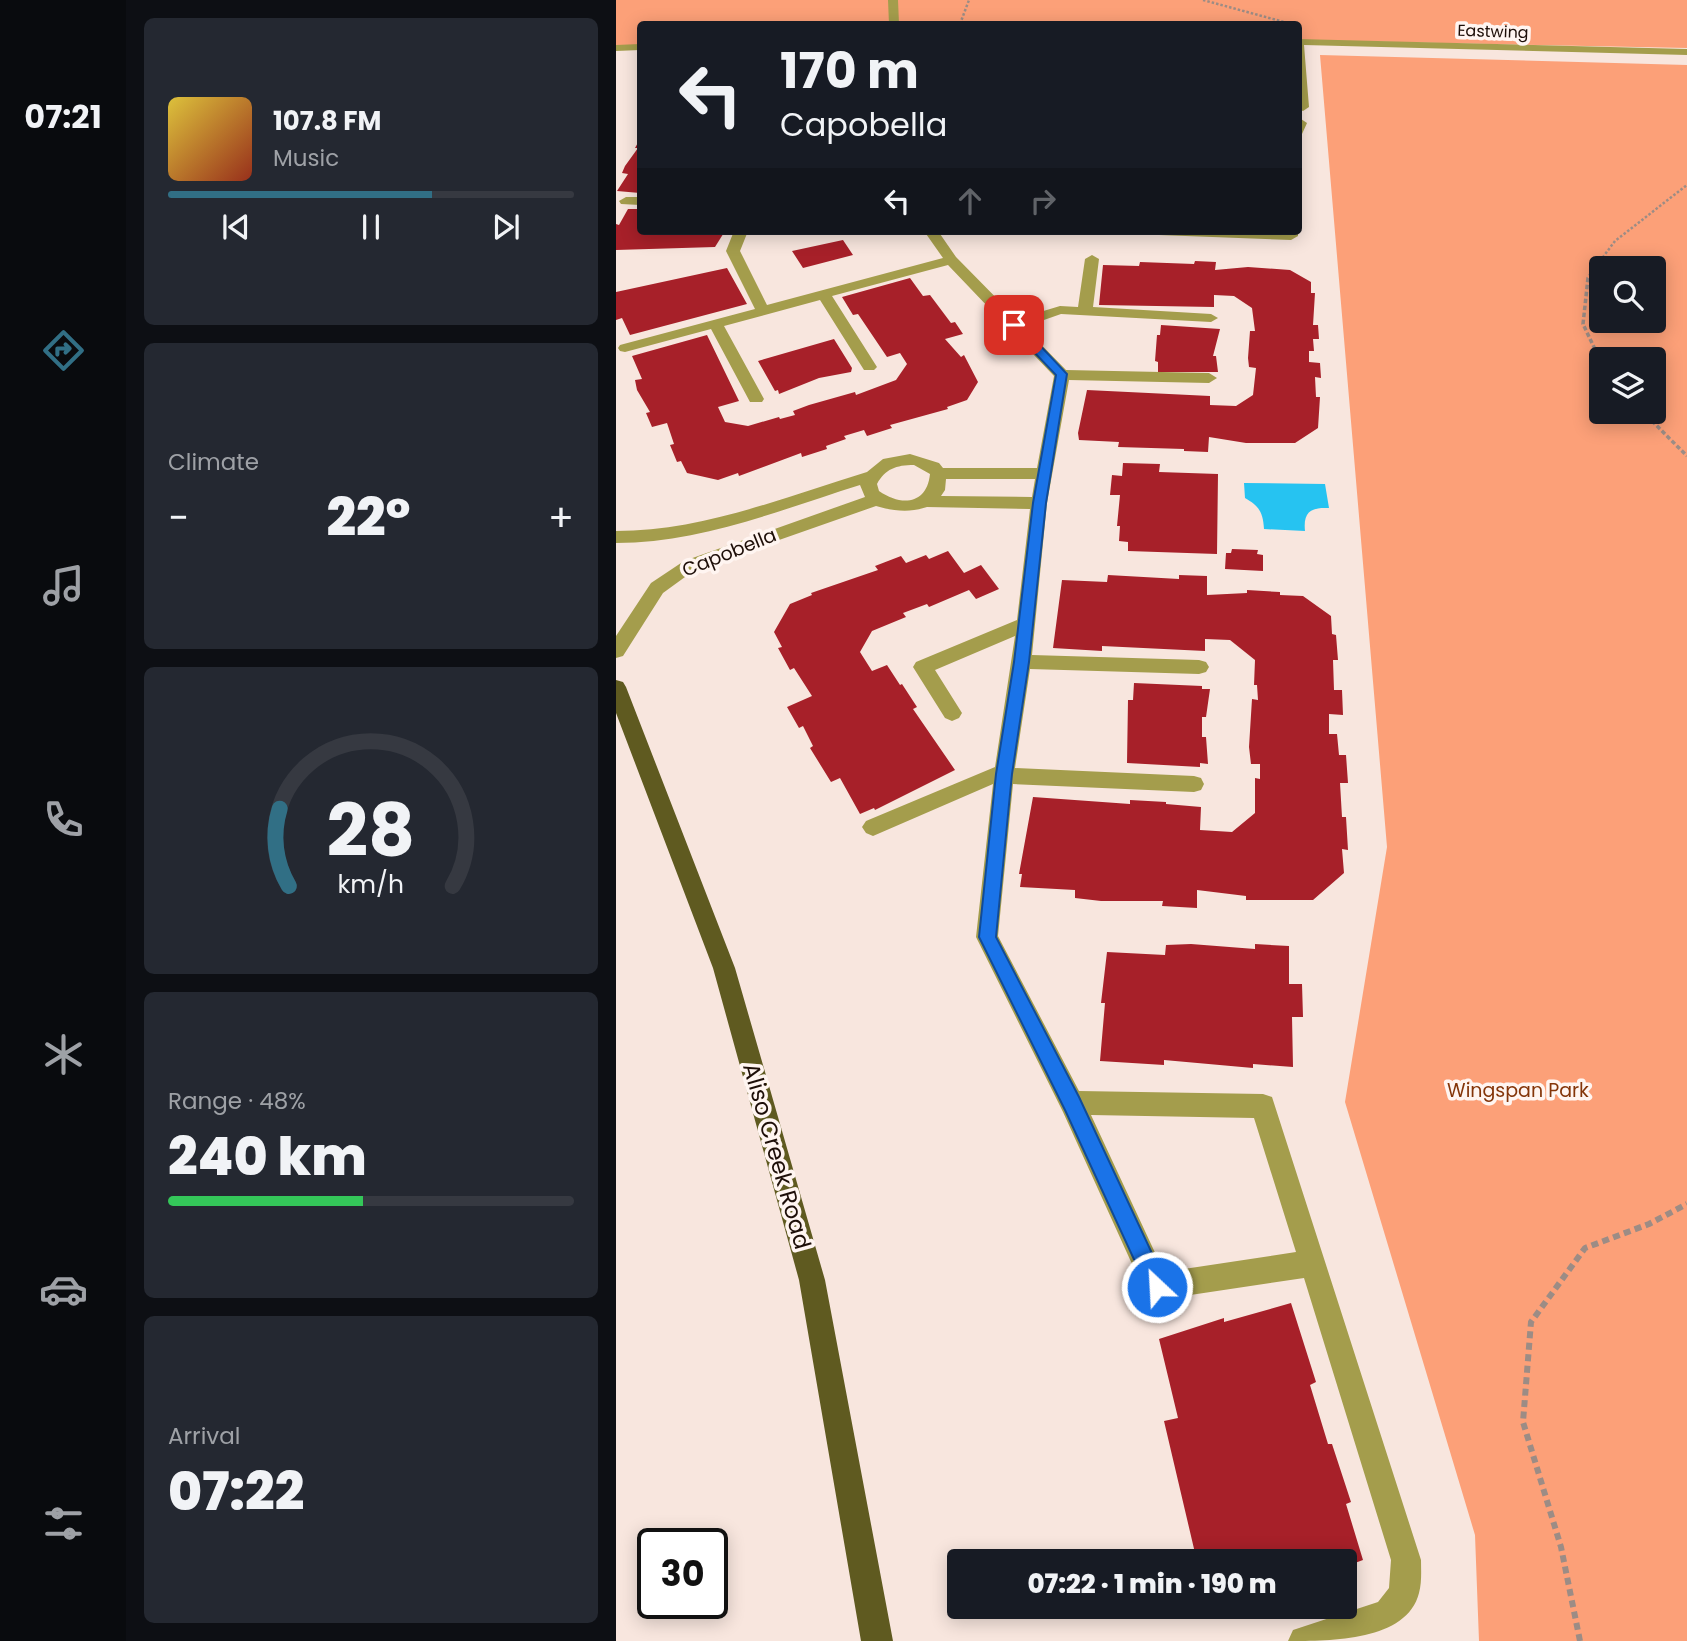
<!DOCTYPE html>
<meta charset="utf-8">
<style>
:root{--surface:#171b24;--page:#242831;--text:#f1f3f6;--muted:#9ea1a6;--line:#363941;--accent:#316f85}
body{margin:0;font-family:Poppins,sans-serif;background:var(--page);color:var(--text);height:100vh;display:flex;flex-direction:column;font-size:26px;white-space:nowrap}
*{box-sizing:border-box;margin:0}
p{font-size:23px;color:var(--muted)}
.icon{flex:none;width:38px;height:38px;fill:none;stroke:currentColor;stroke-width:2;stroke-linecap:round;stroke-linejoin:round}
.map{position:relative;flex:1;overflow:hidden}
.details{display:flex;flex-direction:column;gap:18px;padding:18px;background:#0d0f14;width:490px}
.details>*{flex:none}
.banner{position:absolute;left:21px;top:21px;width:665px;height:214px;border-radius:7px;box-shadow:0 4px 18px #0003;background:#171b24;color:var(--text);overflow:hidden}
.fabs{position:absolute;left:973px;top:256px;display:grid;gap:14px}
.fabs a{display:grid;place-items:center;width:77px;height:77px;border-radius:7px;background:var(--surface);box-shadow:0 4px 18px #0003;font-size:35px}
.speed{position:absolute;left:21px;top:1528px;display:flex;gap:14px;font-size:35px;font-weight:700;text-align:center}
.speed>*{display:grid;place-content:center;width:91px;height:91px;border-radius:50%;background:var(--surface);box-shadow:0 4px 18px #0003;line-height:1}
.speed .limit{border:4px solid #111;border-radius:10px;background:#fff;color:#111}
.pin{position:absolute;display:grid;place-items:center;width:60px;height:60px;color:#fff;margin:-30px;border-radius:14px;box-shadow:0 4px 10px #0006}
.me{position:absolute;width:77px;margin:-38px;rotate:335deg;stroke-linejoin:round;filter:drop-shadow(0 0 5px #0008)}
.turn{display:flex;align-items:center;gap:24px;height:147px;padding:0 28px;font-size:32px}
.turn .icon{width:91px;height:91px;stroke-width:2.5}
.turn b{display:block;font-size:49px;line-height:60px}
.lanes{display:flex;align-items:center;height:66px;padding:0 28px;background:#0003;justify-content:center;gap:35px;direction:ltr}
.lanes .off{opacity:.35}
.big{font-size:52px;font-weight:800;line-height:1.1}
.details .widget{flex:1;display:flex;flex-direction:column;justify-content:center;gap:10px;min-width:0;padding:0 24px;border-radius:10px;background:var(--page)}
.details .dial{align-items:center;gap:0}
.dial svg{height:182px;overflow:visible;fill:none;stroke:var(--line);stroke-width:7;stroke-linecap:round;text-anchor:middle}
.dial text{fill:var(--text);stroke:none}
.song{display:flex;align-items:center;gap:21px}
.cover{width:84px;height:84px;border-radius:10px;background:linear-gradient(135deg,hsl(50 70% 55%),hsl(10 70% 35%))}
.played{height:7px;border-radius:4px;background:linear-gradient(90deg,var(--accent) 65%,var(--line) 65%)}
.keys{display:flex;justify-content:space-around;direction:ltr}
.heat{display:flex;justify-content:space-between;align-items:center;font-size:38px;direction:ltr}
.charge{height:10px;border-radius:5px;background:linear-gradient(90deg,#34c759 48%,var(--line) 0)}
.trip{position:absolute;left:331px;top:1549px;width:410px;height:70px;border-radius:7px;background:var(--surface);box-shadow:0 4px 18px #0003;font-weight:800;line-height:70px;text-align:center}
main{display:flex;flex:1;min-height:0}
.tabs{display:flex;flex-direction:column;width:126px;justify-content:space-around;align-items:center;background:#090b0e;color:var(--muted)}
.tabs .icon{width:49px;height:49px}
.tabs .current{color:var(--accent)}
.tabs b{font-size:32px;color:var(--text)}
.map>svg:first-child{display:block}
.green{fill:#fca078;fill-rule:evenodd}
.water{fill:#26c3f1}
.building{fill:#a72029}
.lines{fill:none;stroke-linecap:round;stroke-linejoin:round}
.path-far2{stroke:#9c8c85;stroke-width:2.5;stroke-dasharray:2.5 2;stroke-linecap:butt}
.path-far1{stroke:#9c8c85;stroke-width:3.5;stroke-dasharray:4.5 2.5;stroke-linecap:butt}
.path{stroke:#9c8c85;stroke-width:6;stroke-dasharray:7 4.5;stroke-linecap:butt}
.minor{fill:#a49d4c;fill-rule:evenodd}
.major{fill:#5f5a20;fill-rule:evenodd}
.route{fill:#1a73e8;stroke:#114b97;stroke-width:2}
.labels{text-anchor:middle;stroke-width:7;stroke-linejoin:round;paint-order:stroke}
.far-street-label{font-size:16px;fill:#1d0e08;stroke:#fff5f1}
.street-label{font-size:19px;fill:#1d0e08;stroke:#fff5f1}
.park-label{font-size:19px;fill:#843509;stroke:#fff5f1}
.near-street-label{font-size:23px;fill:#1d0e08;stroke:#fff5f1}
</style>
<main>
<nav class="tabs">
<b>07:21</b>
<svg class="icon current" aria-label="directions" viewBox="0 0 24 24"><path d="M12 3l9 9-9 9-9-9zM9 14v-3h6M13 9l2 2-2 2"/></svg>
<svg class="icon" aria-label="music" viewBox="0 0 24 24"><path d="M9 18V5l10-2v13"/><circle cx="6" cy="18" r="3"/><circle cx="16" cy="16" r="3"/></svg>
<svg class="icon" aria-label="phone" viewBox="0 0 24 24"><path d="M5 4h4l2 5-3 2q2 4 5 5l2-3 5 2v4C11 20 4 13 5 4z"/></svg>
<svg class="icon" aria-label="climate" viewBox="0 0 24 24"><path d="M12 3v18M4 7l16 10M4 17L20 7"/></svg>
<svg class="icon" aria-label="car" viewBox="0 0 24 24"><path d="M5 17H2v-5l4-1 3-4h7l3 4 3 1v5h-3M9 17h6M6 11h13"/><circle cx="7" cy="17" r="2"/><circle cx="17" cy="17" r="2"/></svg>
<svg class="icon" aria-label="filters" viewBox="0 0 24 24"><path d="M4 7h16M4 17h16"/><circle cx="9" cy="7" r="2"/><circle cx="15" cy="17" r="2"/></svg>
</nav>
<section class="details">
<div class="widget">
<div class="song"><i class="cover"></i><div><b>107.8 FM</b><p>Music</p></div></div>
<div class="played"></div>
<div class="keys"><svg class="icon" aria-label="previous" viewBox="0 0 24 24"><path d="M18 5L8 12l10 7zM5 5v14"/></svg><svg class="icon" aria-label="pause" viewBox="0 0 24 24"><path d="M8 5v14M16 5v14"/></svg><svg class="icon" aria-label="next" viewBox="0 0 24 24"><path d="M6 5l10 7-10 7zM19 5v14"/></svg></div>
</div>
<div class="widget"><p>Climate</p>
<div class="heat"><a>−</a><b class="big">22°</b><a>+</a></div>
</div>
<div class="widget dial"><svg viewBox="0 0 100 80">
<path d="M14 69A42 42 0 1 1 86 69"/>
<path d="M14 69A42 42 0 0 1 10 35" stroke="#316f85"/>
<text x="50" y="56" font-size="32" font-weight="700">28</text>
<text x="50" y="72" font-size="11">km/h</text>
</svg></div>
<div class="widget"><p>Range · 48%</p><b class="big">240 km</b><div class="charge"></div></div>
<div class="widget"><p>Arrival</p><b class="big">07:22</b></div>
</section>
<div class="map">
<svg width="1071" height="1641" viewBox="0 0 1071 1641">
<rect width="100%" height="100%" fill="#f8e6de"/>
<path class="green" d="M0,0H1071V48L683,40L682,24H24V46L0,48Z
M704,55L1071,65V1641H863L859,1535L729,1102L771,847ZM985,268H1038V320H985ZM985,359H1038V411H985Z"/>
<path class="water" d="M628,483L709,484L713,508C695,507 687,512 689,531L648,529C647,512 643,506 629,498Z"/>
<path class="building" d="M24,139V193L1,191L12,174L6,173L9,166L22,148H19Z
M12,209H24V231H109L99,247L0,250V224L3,225Z
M227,240L237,255L187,268L176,251Z
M579,261L600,262L599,270L632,267L674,270L695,282V293H699L697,325H702L703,339H697L698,351H693V362L704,363L705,378L699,377L700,397H704L702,428L679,443H630L593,437L592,452L568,451V449L502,447L503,442L463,440L462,433L471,390L594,396V405L620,406L637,395L640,368L633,367L632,358L634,331H639L636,308L618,296L598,295V307L483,305L487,265L523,266L524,262L578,264Z
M111,268L131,304L14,335L6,318L0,320V292Z
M294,278L307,296L314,295L335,323L339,322L347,334L329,339L345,357L348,355L362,382L351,400L331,407L332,409L274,425L276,428L251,436L248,430L228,436L230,439L210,446L211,449L186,457L185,453L123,476L122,473L102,480L71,473L65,461L61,462L54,445L58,444L51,423L36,427L30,413L34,412L21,390L19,380L26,379L16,356L91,335L123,401L102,407L109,422L132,426L163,417L164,419L179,415L177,411L193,405L239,392L240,395L280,380L291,364L284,353L271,357L242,314L237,315L226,297Z
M545,325L604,329L597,356H600L602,372H542V362L539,361L541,335H544Z
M218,339L236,368L235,372L203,378L163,394L162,390L159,391L142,361Z
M507,463L544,464L543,472L602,474L601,554L512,551V542L503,541L504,526H501L504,495H494L496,475L506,476Z
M616,549L642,550L641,554L647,555V571L609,569L610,553H615Z
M332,551L348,573L365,565L383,589L360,599L353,590L313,607L311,604L287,613L290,617L256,631L244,652L256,671L271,665L284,685L286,684L301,707L297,709L339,770L259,810L258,808L244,814L224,778L215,782L194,748L197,746L187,726L183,728L171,707L196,696L178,668L174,670L162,648L166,647L158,632L174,604L196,595L195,593L262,570L259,566L285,556L290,563L310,555L313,559Z
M492,575L563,579V575L591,576V595L631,593V590L664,592V595L687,596L715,616L716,634L720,635L722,660H717L718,690H726L727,715L713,714V734H721L723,755H730L732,783H724L726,817H730L732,850L726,849L728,873L697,900H630V896L581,890V908L546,906L547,901H485L459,898V890L404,887L406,874H403L417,797L514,804V800L550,802V804L585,807L584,830L616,832L639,813V778L644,779V764H635L633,747L636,699L642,700L641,685H638L639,660L614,640L589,639V651L486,646V651L437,648L446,580L491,582Z
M518,683L586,686V689H594L590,717H586V737H590L592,764L584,763V767L511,763L512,700H517Z
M575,944L639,949V944L673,946V984H686L687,1017H676L677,1067L637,1064V1068L548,1060V1065L484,1061L489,1003H485L491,952L549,955L550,945Z
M675,1303L700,1382L694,1385L712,1444H716L735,1502L730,1504L747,1560L728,1567V1561H574L572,1555L579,1553L548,1421L562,1418L543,1339L608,1318V1322Z"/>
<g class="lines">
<path class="path-far2" d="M587,0L668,22
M344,24L353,0
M984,261L999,241L1071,185"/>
<path class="path-far1" d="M985,362L967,324L972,278L986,259
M1026,411L1071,456"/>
<path class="path" d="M964,1641L945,1547L907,1422L915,1322L969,1248L1033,1224L1071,1204"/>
<path class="minor" d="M272,0H282L283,24H273Z
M682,39L1071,49V55L688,45L693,107L687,111L682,109Z
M24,44V50L0,51V45Z
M685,119L691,123L686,134L682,135V120Z
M10,197H24V205L5,204L3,201Z
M118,231H132L124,251L151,305L327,258L308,231H322L340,257L401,319L444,306L462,307L469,259L476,255L483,259L477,307L595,314L602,318L595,322L445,314L408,327L450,370L593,373L601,378L593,383L453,380L431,503L416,655L583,660L590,662L593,667L590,672L583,674L414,669L399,768L578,776L585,778L588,784L585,790L578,792L397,784L382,936L463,1091L647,1094L656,1097L805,1560C805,1570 806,1582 803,1593C791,1641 715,1641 672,1641L677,1630L762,1602L773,1588L775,1560L688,1278L541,1300L531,1297L447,1112L360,937L377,784L257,836L250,833L246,827L250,821L379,767L399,636L319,670L346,713L343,718L336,721L329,718L297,667L300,662L401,620L414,509L311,507C293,513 278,511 260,506L80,569L47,593L7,656L0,658V636L35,583L68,561L249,497L244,485C164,510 84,543 0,543V531C87,531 169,497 251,472L267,459L294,454L323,463L327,468H421L438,376L332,265L216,296L261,367L258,370H248L204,300L108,326L148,399L146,402H134L95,329L9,352L4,351L2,348L4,345L139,309L110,251ZM298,465L314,474C311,504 286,507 263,491L261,484C269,469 280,465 298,465ZM330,479H419L416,497L325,496L329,490ZM475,1115L638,1118L680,1252L548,1272Z
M536,231H682V236L675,240L543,235Z"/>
<path class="major" d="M0,680L7,682L10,687L119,968L209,1280L277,1641H245L183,1280L97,968L0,713Z"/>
</g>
<path class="route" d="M394,322H402L451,374L430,503L413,662L396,774L380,937L463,1097L548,1279L551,1287L548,1294L541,1297L534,1294L449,1110L363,937L380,774L398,662L417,503L440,375L394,327Z"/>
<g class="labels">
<g class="far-street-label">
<text transform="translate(877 31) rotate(2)" y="6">Eastwing</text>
</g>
<g class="street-label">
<text transform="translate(113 552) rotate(-22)" y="7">Capobella</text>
</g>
<g class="park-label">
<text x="902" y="1097">Wingspan Park</text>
</g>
<g class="near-street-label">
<text transform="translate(161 1156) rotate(74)" y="8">Aliso Creek Road</text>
</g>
</g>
</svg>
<div class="fabs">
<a><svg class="icon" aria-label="search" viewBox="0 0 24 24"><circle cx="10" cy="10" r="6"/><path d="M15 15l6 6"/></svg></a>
<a><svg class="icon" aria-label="layers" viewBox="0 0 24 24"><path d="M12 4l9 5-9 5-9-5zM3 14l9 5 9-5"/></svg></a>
</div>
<div class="speed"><div class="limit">30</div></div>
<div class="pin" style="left:398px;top:325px;background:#d93025"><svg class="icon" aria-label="arrive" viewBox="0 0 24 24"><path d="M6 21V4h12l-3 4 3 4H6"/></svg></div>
<svg class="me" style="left:541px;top:1287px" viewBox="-20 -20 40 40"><circle r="17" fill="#1a73e8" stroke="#fff" stroke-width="3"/><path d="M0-11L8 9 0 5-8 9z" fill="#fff"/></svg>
<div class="trip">07:22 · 1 min · 190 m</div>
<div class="banner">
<div class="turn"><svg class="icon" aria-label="left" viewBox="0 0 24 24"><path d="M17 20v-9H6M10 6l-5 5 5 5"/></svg><div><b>170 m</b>Capobella</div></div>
<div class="lanes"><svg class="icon" aria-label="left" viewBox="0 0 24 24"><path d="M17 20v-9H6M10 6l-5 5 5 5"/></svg><svg class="icon off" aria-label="ahead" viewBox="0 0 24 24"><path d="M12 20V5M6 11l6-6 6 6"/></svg><svg class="icon off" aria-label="right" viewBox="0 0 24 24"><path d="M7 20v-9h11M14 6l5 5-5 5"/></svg></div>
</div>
</div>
</main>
